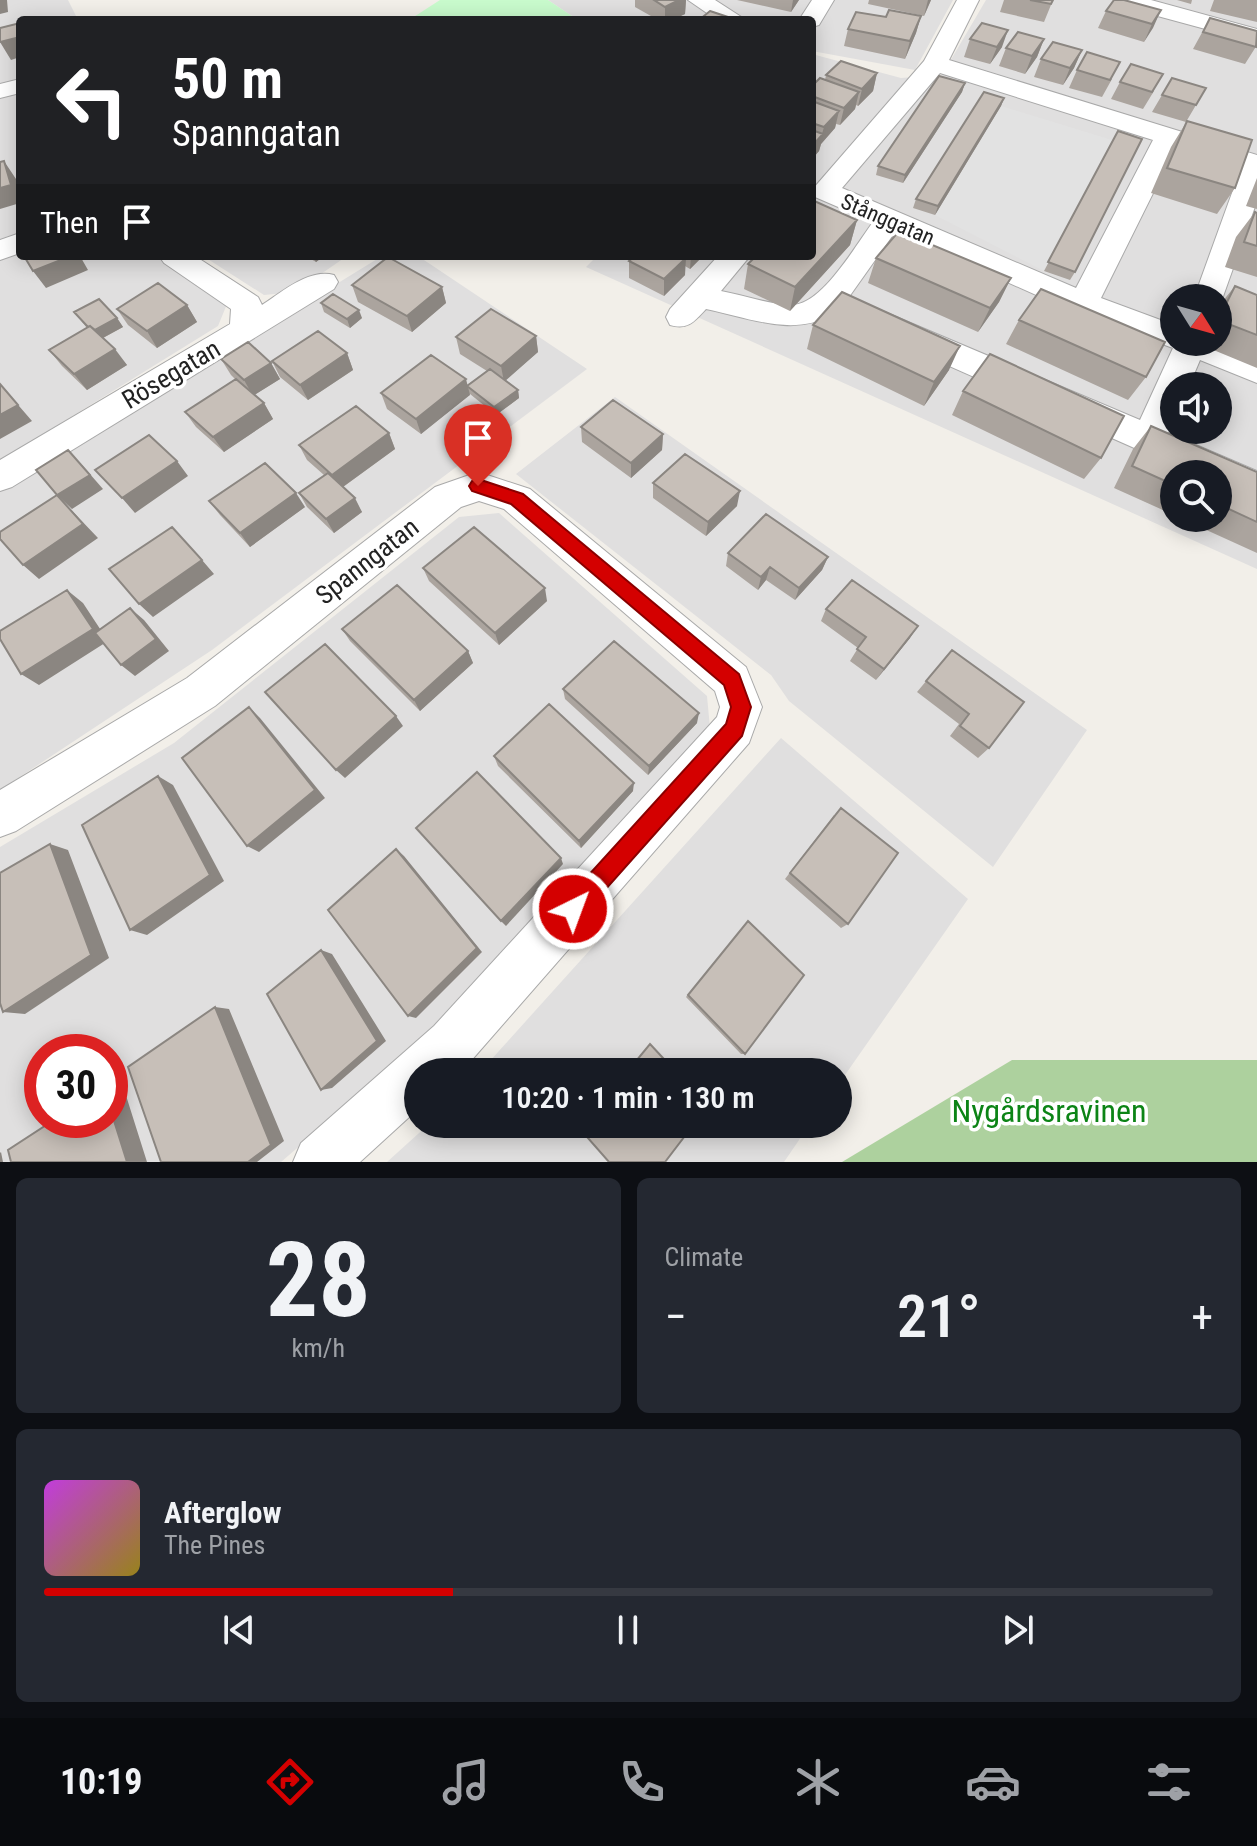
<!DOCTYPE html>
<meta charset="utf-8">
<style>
:root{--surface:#171b24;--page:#242831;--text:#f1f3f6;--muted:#9ea1a6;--line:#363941;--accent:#d40000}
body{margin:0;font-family:"Roboto Condensed",sans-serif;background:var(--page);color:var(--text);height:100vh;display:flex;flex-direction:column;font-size:30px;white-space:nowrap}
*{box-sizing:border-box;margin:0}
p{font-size:26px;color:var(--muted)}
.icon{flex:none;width:44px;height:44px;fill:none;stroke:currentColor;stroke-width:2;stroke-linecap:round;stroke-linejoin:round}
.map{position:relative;height:1162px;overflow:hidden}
.sheet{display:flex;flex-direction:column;gap:16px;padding:16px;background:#0d0f14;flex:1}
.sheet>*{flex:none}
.guide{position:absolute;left:16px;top:16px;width:800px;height:244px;border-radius:8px;box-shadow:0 4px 20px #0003;background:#202124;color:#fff;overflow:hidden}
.needle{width:52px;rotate:127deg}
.controls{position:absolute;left:1160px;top:284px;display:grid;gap:16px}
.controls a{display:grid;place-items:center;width:72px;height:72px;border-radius:50%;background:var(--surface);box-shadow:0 4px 20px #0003;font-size:40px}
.speed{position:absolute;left:24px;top:1034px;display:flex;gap:16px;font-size:40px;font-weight:700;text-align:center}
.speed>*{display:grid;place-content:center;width:104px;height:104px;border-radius:50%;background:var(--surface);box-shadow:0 4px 20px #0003;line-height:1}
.speed .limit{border:12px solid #d22;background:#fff;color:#111}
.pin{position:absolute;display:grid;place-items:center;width:68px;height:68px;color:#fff;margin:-82px -34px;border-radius:50% 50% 50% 0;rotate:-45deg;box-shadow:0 0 8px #0007}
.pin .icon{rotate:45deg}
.me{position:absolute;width:88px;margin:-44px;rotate:42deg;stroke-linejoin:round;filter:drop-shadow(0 0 6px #0008)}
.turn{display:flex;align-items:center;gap:28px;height:168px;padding:0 24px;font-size:36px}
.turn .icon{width:104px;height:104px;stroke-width:2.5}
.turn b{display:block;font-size:56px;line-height:68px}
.then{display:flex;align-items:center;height:76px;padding:0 24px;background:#0003;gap:16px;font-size:30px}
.big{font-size:60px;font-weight:600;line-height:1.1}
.sheet .tile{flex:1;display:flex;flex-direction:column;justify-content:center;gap:12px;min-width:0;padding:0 28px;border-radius:12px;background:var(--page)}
.sheet .dial{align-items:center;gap:0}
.dial b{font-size:104px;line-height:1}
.song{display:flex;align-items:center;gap:24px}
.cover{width:96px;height:96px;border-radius:12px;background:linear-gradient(135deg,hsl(290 70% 55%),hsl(50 70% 35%))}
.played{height:8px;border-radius:4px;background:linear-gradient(90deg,var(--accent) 35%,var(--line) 35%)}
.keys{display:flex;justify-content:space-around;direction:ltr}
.heat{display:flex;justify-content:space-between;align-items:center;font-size:44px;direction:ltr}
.sheet .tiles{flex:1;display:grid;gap:16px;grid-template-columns:1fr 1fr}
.tile:last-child{grid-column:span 2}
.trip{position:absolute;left:404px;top:1058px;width:448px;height:80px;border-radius:40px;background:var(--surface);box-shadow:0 4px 20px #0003;font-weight:600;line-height:80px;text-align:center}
.menu{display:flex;height:128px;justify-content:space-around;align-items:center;background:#090b0e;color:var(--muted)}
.menu .icon{width:56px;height:56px}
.menu .current{color:var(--accent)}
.menu b{font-size:36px;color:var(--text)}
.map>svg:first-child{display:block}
.residential{fill:#e0dfdf;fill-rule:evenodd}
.forest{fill:#add19e}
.park{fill:#c8facc}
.parking{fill:#e2e2e2}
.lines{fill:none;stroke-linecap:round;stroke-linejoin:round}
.minor-casing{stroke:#a9a9a9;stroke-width:2}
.minor{fill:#fff;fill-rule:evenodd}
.wall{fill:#aba49e}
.shaded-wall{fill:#8b8681}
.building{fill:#c7bfb8;stroke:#8b8681;stroke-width:2}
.route{fill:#d40000;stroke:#8a0000;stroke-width:2}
.labels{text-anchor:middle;stroke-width:7;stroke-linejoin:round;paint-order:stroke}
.far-street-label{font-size:22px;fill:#222;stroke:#fff}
.street-label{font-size:26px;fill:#222;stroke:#fff}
.near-park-label{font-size:32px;fill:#0c8416;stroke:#fff}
</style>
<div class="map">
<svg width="1257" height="1162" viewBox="0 0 1257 1162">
<rect width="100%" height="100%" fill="#f2efe9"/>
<path class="residential" d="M0,0H68L78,20H20V79L0,84Z
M548,0H953L915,70L812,51V20H578Z
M986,0H1257V569L586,267L597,256H812V54L901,78L942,75ZM1174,298H1218V342H1174ZM1174,386H1218V430H1174ZM1174,474H1218V518H1174Z
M20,93V234L0,240V99Z
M20,251V256H159L227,304L218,326L0,461V257Z
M203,256H347L295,292L264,295Z
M382,256H418L587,369L212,650L0,790V491Z
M615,397L1087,730L993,867L789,701L771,675L516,474Z
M499,513L707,696L711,739L405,1055L281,1162H0V847L174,743L459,517ZM42,1052H110V1120H42Z
M781,738L968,899L838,1085V1072H480Z
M429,1124H810L784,1162H387Z"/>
<path class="forest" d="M1012,1060H1257V1162H842Z"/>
<path class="park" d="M440,0H548L578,20H409Z"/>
<path class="parking" d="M1001,106L1138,148L1070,280L1044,271L935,215Z"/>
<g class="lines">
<g class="minor-casing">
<path id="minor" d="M688,0H715L746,20H717Z
M812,0H834L819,25L812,27V20H799Z
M957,0H979L949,60L1257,155V201L1220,305L1218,298H1194L1241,168L1176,147L1101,298L1174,325V342H1218L1257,358V383L1200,360L1189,386H1174V420L1168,433L1257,471V501L1218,485V474H1193L832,314C795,338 746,317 706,309C694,322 688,330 670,325L666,317L670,309L718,256H750L721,291C743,295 767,304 790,305C821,307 855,246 873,222L815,197L812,190L924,61ZM940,73L1153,140L1076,288L842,188ZM895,232L1072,311L1173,348L1140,420L849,297Z
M1114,0H1151L1257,29V43L1117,5Z
M20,79V93L0,98V84Z
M20,233V253L0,260V240Z
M159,256H195L258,297L262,305C282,292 309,268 334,275L338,282L334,289L12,487L0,491V460L230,324L231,309L164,263Z
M478,472L530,489L746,667L762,707L749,743L470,1062L458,1072H418V1109L360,1162H293L301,1143L434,1026L717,717L720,707L715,691L504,509L479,501L461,507L215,706L16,831L0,837V790L187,678L435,487Z"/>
</g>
<use href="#minor" class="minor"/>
</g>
<path class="wall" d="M635,0H686L685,14L672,20H658L635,7Z
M737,0H799L791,12Z
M869,0H931L924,16L868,4Z
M1004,0H1053L1044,22L1000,12Z
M1177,0H1192L1191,4Z
M1214,0H1257V22L1210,11Z
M1161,10L1144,42L1098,28L1106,11Z
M921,16L916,33L905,59L844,46L848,29L886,17Z
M1210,18L1257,45L1245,64L1193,49Z
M970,39L1002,47L990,64L964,57Z
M1044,39L1037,57L1025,74L999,66L1006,48Z
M1082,50L1074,68L1063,85L1034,77L1041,59Z
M1077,70L1112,79L1102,97L1069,88Z
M877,73L873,91L858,106L856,105L855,109L840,125L836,124L835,128L821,144L819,151L812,159V86L825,80L826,75Z
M1172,78L1206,88L1186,122L1152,112Z
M1120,82L1154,91L1143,109L1111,99Z
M965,83L962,92L903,183L876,175L878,166Z
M1004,98L1001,106L935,215L913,208L916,199Z
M1187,121L1235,188L1217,214L1151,193L1171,147Z
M1118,131L1075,272L1070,280L1044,271Z
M1257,178V209L1246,206Z
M1255,212L1257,213V277L1225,267L1236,237Z
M857,220L850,245L790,311L744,289L748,264Z
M306,256H324L316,262Z
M635,256H703L690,269L685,266V275L664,296L629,278V261Z
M876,258L1011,278L999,302L978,332L868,283Z
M352,285L442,287L446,303L412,332L358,302Z
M1235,286L1257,295V368L1199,344L1200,342H1218V307Z
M321,303L362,318L350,328L324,312Z
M187,305L197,322L157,348L128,325L117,309Z
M74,312L117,318L123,327L103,338L127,365L87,390L62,366L49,350L87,328Z
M1019,320L1146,377L1128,400L1006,344Z
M813,325L949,370L924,406L807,349Z
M536,336L538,352L505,380L518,390L519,398L496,415L470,394L421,434L387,409L381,393L467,385L487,371L460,354L456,337Z
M347,353L353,370L308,400L280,377L272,361Z
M221,359L271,363L280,379L254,395L264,403L273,419L224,452L196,427L185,412L235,379L231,375Z
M963,391L1101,458L1084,479L952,415Z
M1151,426L1257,472V553L1180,518H1218V474H1174V515L1114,488L1133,449Z
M581,427L663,434L662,450L631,478L582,442Z
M389,433L395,449L343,487L362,512L334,533L307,507L299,493L324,475L307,460L299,445Z
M653,483L737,506L706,536L653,498Z
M209,501L305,507L250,547L220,515Z
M728,553L828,557L822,570L795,600L766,580L758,590L726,566Z
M423,568L547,601L499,645L429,581Z
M826,609L910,638L876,680L850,661L858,648L821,621Z
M342,629L468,651L473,663L420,711L350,641Z
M952,650L989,748L978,758L950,736L959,724L917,692Z
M563,689L697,723L648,775L565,699Z
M494,756L633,791L581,848L498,766Z
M834,815L848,924L841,928L785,879Z
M748,921L745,1054H741L686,997Z"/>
<path class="shaded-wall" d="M0,0H7L8,12L0,14Z
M679,0H686L685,14L672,20H665V7Z
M793,0H799L791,12Z
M928,0H931L924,16Z
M1161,10L1153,28L1144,42L1152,24Z
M921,16L916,33L905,59L910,41Z
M1008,30L1002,47L990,64L997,47Z
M20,37V57L11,60L0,42Z
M1044,39L1037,57L1025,74L1032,56Z
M1082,50L1074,68L1063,85L1070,68Z
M877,73L873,91L858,106L862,89Z
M965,83L962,92L903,183L905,175Z
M859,92L855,109L840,125L844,108Z
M1004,98L1001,106L935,215L938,206Z
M839,111L835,128L821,144L819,151L812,159V146L822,134L824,127Z
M4,161L16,179L20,191V203L0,209V188Z
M857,220L850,245L790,311L795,287Z
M71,256H80L88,270L46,288L33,271Z
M313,256H324L316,262Z
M691,256H703L690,269Z
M686,258L685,275L664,296V279Z
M1011,278L999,302L978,332L990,308Z
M442,287L446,303L412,332L407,316Z
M187,305L197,322L157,348L147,331Z
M359,310L362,318L350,328L347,319Z
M117,318L123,327L99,340L93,332Z
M536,336L538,352L504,382L501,366Z
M960,346L949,370L924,406L934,382Z
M115,349L127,365L87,390L74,374Z
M347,353L353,370L308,400L300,385Z
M271,363L280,379L253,396L244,380Z
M466,379L470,395L421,434L416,419Z
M0,384L32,421L0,439Z
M518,390L519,398L496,415L494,407Z
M264,403L273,419L224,452L213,437Z
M389,433L395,449L340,489L332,475Z
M663,434L662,450L631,478V463Z
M177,461L188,476L135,513L122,498Z
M82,465L103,489L72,509L57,495Z
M740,491L737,506L706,536L708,522Z
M296,493L305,507L250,547L240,533Z
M57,495L98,538L39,579L23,565Z
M355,498L362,512L334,533L326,519Z
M828,557L822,570L795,600L799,588Z
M202,560L214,574L153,617L139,604Z
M770,567L766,580L758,590L761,577Z
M545,588L547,601L499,645L495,633Z
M67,590L83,603L108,641L39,685L21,674Z
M130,608L144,620L169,651L135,676L121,665Z
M918,626L910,638L876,680L884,669Z
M468,651L473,663L420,711L414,700Z
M249,707L260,718L325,798L259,852L247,846Z
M699,713L697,723L648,775L649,766Z
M396,716L403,726L345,778L336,770Z
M158,776L173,785L224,881L147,935L130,930Z
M634,783L633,791L581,848L579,841Z
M50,844L68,850L109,958L25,1014L3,1012Z
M396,849L404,856L482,952L416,1018L408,1016Z
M561,858L563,864L506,926L501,921Z
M321,950L332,954L386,1041L332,1088L321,1090Z
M215,1007L229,1009L284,1141L257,1162H248Z
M123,1086L147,1162H127L110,1108V1087Z
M1,1152L3,1162H0V1153Z"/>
<path class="building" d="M654,0H679L665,7Z
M1030,0H1053L1051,4Z
M1114,0H1124L1161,10L1152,24L1106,11Z
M889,10L921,16L910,41L848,29L856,12L886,17Z
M710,11L737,20H699Z
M1210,18L1257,31L1256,47L1203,32Z
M20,23V37L0,42V28Z
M982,23L1008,30L997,47L970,39Z
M1018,32L1044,39L1032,56L1006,48Z
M1053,42L1082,50L1070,68L1041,59Z
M1087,52L1120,62L1110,80L1077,70Z
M841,61L877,73L862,89L826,75Z
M1131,64L1163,74L1152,92L1120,82Z
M939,76L965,83L905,175L878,166Z
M820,78L859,92L844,108L812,96V86Z
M1172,78L1206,88L1196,105L1162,95Z
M984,92L1004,98L938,206L916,199Z
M812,101L839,111L824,127L812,123Z
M1187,121L1252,140L1235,188L1167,168Z
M812,130L823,134L812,146Z
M1118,131L1142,139L1075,272L1048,262Z
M4,161L11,185L0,188V162Z
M812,200L857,220L795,287L748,264L756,256H812Z
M1255,212L1257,213V246L1244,242Z
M899,231L1011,278L990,308L876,258Z
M24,256H71L33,271Z
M635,256H681L686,258L664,279L629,261Z
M388,257L442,287L407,316L352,285Z
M158,283L187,305L147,331L117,309Z
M1235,286L1257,295V335L1218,320Z
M1041,289L1165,342L1146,377L1019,320Z
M842,292L960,346L934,382L813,325Z
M333,294L359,310L347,319L321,303Z
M99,299L117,318L95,330L90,326L88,327L74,312Z
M491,309L536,336L501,366L456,337Z
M90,326L115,349L74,374L49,350Z
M318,331L347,353L300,385L272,361Z
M248,342L271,363L244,380L221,359Z
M990,354L1124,416L1101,458L963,391Z
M431,355L466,379L416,419L381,393Z
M490,369L518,390L494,407L467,386Z
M236,379L264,403L213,437L185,412Z
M0,384L18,405L0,415Z
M613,400L663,434L631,463L581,427Z
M356,406L389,433L332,475L299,445Z
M1151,426L1257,472V522L1218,504V474H1174V485L1132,466Z
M149,435L177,461L122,498L95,470Z
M68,450L90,475L57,495L36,470Z
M685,454L740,491L708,522L653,483Z
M265,463L296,493L240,533L209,501Z
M328,473L355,498L326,519L299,493Z
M57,495L83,524L23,565L0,539V532Z
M766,514L828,557L799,588L770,567L761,577L728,553Z
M172,527L202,560L139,604L109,569Z
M474,527L545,588L495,633L423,568Z
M852,580L918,626L884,669L857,649L866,637L826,609Z
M397,585L468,651L414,700L342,629Z
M67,590L93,629L21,674L0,639V631Z
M130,608L156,639L121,665L95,633Z
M614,641L699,713L649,766L563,689Z
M325,644L396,716L336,770L265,692Z
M952,650L1024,702L989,748L960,726L969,714L926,681Z
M549,704L634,783L579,841L494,756Z
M249,707L315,790L247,846L182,758Z
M477,772L561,858L501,921L416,828Z
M158,776L210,875L130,930L82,825Z
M841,808L898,853L848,924L790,873Z
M50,844L91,955L3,1012L0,1003V873Z
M396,849L477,948L408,1016L328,910Z
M748,921L804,975L745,1054L688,995Z
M321,950L377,1041L321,1090L267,994Z
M215,1007L271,1145L248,1162H161L128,1067Z
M650,1044L676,1072H627Z
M110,1108L127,1162H11L8,1150L54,1120H110Z
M584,1124H694L665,1162H609L580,1129Z"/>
<path class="route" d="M478,479L523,494L739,674L751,707L742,736L581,917L573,920L565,917L562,909L565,901L726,724L731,707L724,685L511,504L472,491L469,486L472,481Z"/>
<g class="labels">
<g class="far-street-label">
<text transform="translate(888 219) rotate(23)" y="8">Stånggatan</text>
</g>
<g class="street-label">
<text transform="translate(171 374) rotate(-31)" y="9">Rösegatan</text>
<text transform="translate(367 561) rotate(-38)" y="9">Spanngatan</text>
</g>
<g class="near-park-label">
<text x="1049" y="1122">Nygårdsravinen</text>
</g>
</g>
</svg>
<div class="controls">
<a><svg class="needle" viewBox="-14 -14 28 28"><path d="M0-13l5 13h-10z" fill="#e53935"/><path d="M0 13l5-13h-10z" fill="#9ea1a6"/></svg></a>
<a><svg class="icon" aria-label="sound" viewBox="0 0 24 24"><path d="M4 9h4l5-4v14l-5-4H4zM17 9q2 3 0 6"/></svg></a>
<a><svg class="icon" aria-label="search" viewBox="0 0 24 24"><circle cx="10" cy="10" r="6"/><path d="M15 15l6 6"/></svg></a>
</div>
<div class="speed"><div class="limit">30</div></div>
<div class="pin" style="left:478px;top:486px;background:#d93025"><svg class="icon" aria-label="arrive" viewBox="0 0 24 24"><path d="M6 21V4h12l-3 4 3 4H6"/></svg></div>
<svg class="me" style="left:573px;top:909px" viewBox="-20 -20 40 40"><circle r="17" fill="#d40000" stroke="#fff" stroke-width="3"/><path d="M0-11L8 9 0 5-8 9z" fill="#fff"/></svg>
<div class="trip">10:20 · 1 min · 130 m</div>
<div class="guide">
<div class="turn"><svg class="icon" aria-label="left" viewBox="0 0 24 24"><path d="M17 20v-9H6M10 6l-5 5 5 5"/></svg><div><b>50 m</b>Spanngatan</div></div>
<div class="then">Then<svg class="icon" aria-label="arrive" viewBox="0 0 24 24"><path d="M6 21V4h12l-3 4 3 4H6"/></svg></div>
</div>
</div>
<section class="sheet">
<div class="tiles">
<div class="tile dial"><b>28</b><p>km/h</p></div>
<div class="tile"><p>Climate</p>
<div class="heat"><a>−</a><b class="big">21°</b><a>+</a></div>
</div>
<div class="tile">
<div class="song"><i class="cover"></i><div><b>Afterglow</b><p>The Pines</p></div></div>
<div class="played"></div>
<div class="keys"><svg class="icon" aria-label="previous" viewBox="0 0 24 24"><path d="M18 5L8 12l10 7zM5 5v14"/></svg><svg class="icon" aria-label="pause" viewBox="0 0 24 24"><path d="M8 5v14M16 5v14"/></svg><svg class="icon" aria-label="next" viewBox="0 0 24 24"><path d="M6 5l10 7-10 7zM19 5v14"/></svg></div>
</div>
</div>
</section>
<nav class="menu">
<b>10:19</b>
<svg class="icon current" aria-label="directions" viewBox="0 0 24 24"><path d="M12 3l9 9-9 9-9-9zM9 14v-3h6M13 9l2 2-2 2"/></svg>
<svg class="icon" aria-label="music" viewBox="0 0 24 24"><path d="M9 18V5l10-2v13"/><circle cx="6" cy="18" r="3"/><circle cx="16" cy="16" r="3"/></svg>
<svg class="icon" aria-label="phone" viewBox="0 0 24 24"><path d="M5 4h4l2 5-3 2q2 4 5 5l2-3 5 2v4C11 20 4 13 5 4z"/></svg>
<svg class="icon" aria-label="climate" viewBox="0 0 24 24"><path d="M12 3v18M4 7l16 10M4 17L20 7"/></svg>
<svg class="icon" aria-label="car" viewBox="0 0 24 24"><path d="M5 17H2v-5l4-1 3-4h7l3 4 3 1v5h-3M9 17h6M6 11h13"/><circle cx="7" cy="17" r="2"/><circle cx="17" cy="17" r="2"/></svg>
<svg class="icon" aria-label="filters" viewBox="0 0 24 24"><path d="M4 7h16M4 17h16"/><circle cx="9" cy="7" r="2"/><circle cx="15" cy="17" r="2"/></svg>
</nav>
